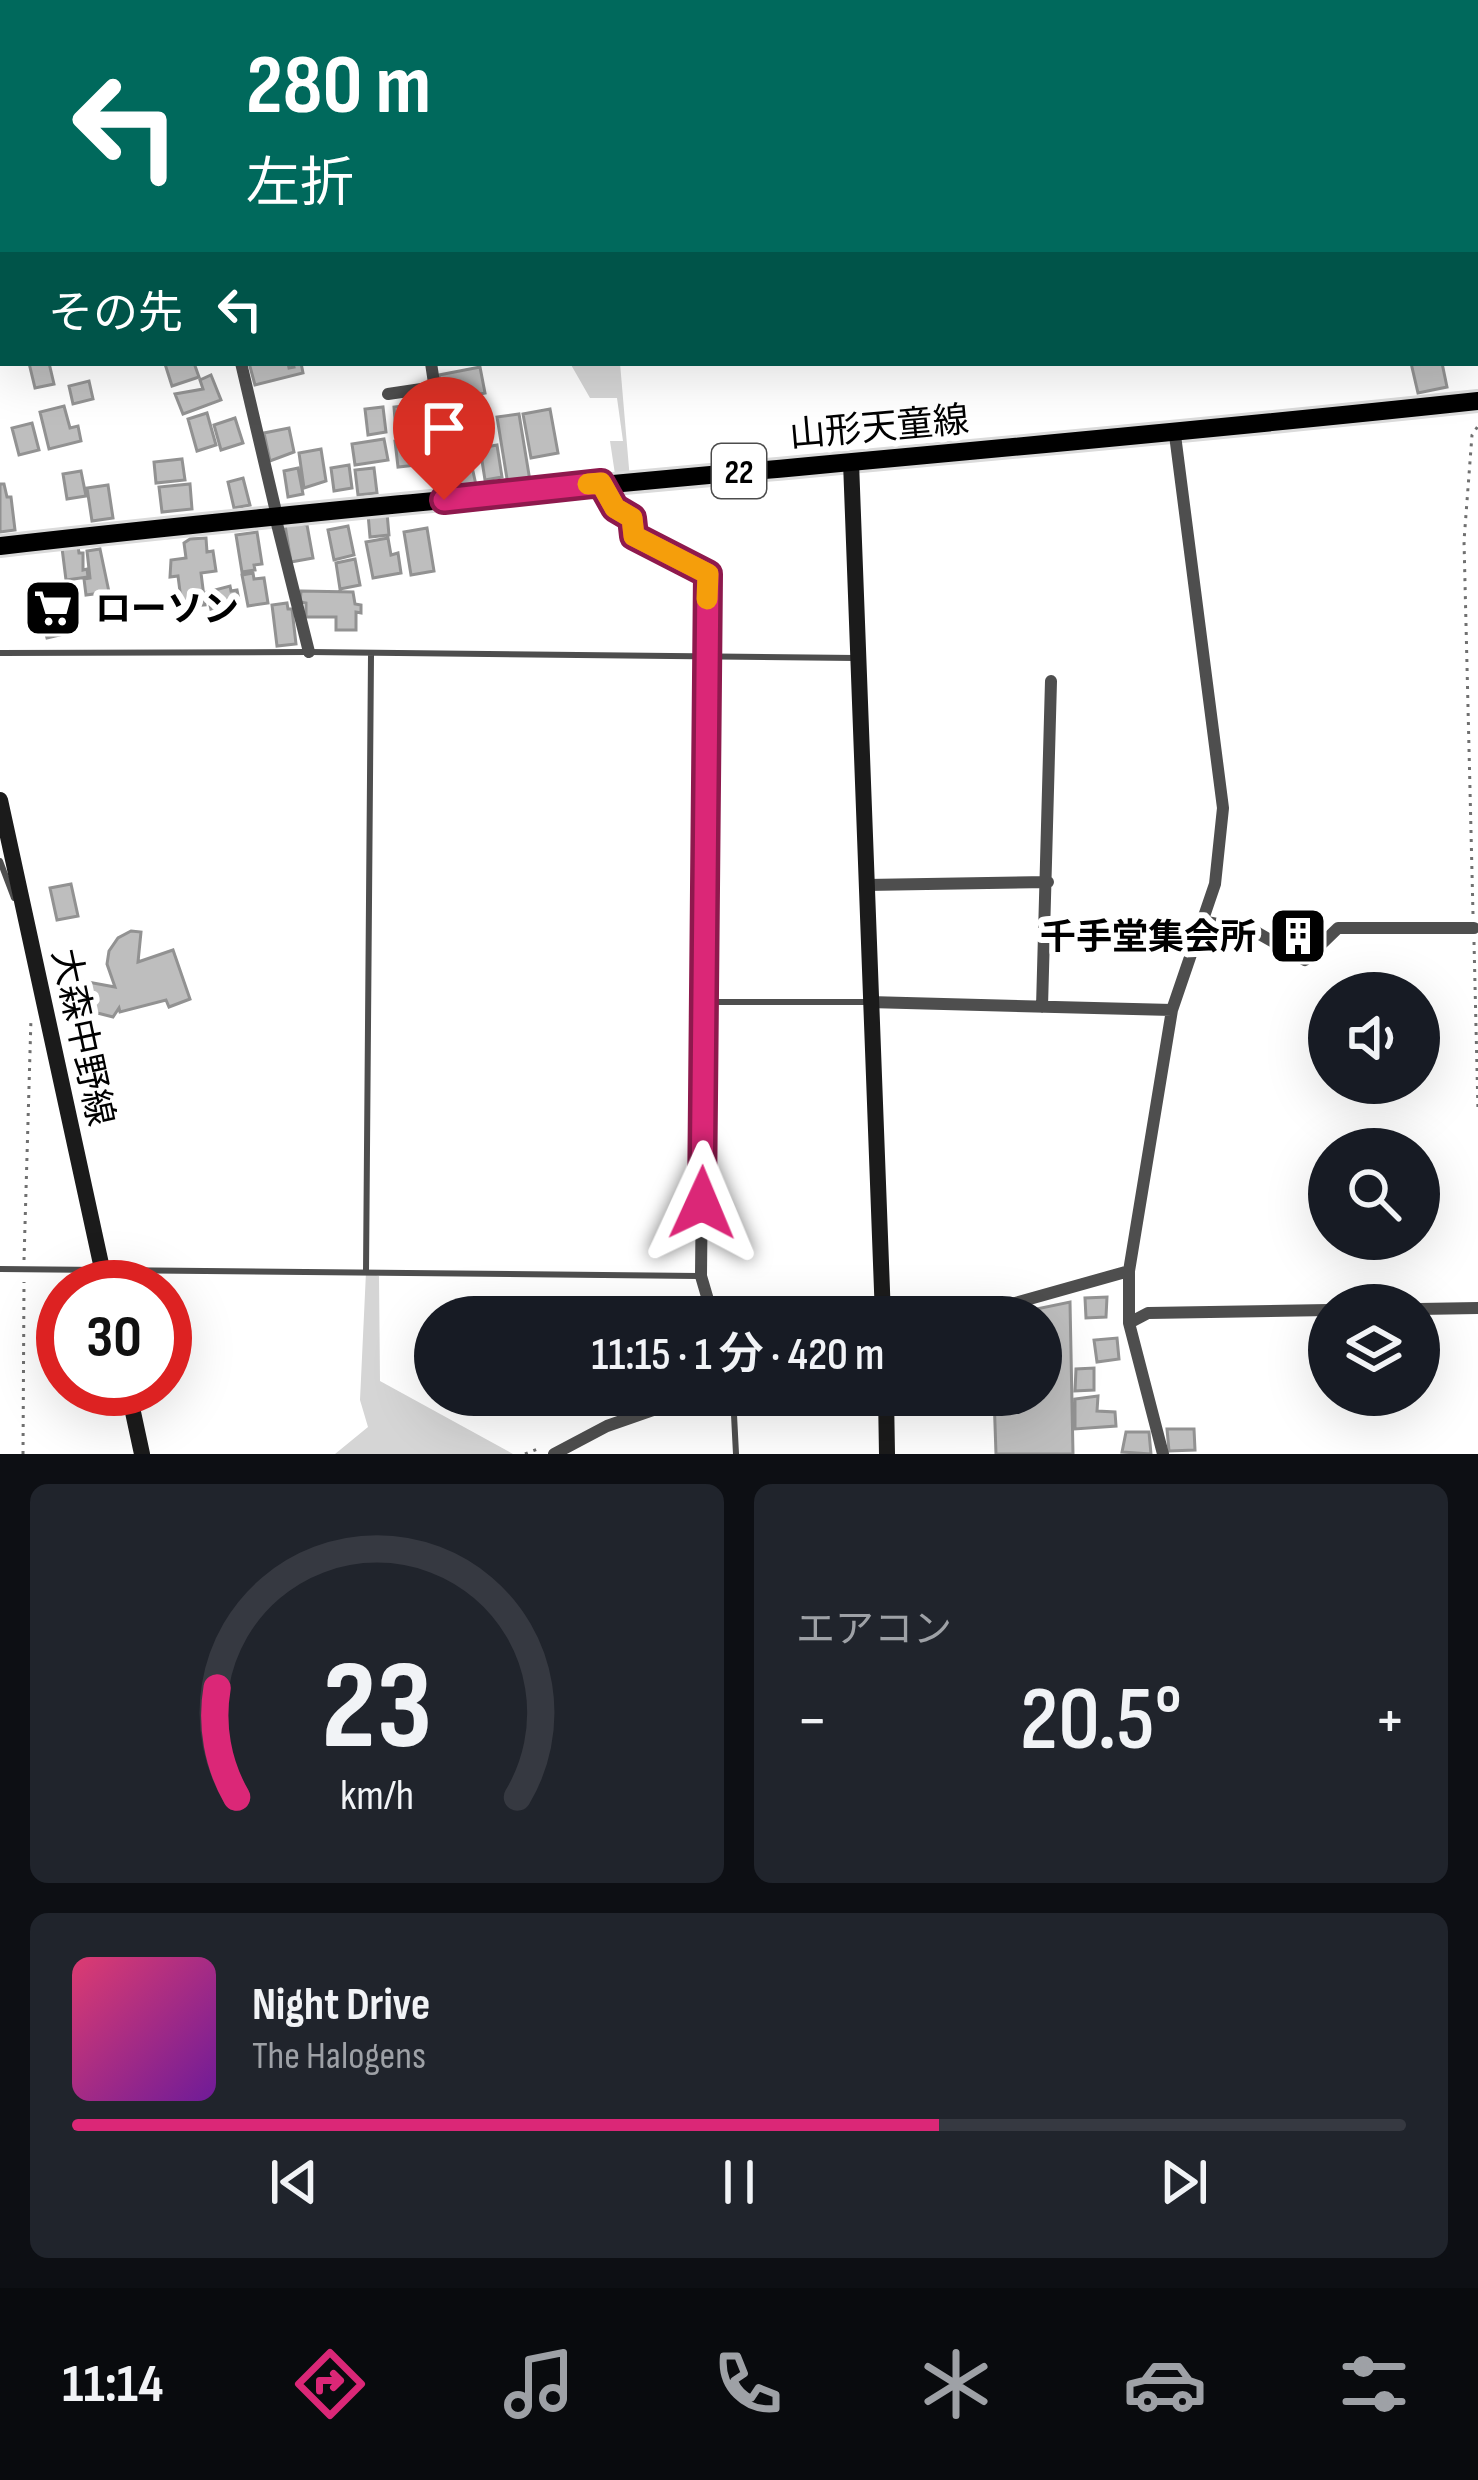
<!DOCTYPE html>
<html lang="ja">
<meta charset="utf-8">
<style>
:root{--surface:#171b24;--page:#20242c;--text:#f1f3f6;--muted:#9ea1a6;--line:#363941;--accent:#db2777}
body{margin:0;font-family:"Sofia Sans Condensed","Noto Sans JP",sans-serif;background:var(--page);color:var(--text);height:100vh;display:flex;flex-direction:column;font-size:45px;white-space:nowrap}
*{box-sizing:border-box;margin:0}
p{font-size:39px;color:var(--muted)}
.icon{flex:none;width:66px;height:66px;fill:none;stroke:currentColor;stroke-width:2;stroke-linecap:round;stroke-linejoin:round}
.map{position:relative;height:1454px;overflow:hidden}
.panel{display:flex;flex-direction:column;gap:30px;padding:30px;background:#0d0f14;flex:1}
.panel>*{flex:none}
.guide{position:absolute;left:0px;top:0px;width:1479px;height:366px;box-shadow:0 12px 48px #0002;background:#00695c;color:#fff;overflow:hidden}
.controls{position:absolute;left:1308px;top:972px;display:grid;gap:24px}
.controls a{display:grid;place-items:center;width:132px;height:132px;border-radius:50%;background:var(--surface);box-shadow:0 12px 48px #0002;font-size:60px}
.speed{position:absolute;left:36px;top:1260px;display:flex;gap:24px;font-size:60px;font-weight:700;text-align:center}
.speed>*{display:grid;place-content:center;width:156px;height:156px;border-radius:50%;background:var(--surface);box-shadow:0 12px 48px #0002;line-height:1}
.speed .limit{border:18px solid #d22;background:#fff;color:#111}
.pin{position:absolute;display:grid;place-items:center;width:102px;height:102px;color:#fff;margin:-123px -51px;border-radius:50% 50% 50% 0;rotate:-45deg;box-shadow:0 0 12px #0007}
.pin .icon{rotate:45deg}
.me{position:absolute;width:132px;margin:-66px;rotate:1deg;stroke-linejoin:round;filter:drop-shadow(0 0 9px #0008)}
.turn{display:flex;align-items:center;gap:42px;height:252px;padding:0 48px;font-size:54px}
.turn .icon{width:156px;height:156px;stroke-width:2.5}
.turn b{display:block;font-size:84px;line-height:102px}
.then{display:flex;align-items:center;height:114px;padding:0 48px;background:#0003;gap:24px;font-size:45px}
.big{font-size:90px;font-weight:600;line-height:1.1}
.panel .card{flex:1;display:flex;flex-direction:column;justify-content:center;gap:18px;min-width:0;padding:0 42px;border-radius:18px;background:var(--page)}
.panel .dial{align-items:center;gap:0}
.dial svg{height:312px;overflow:visible;fill:none;stroke:var(--line);stroke-width:7;stroke-linecap:round;text-anchor:middle}
.dial text{fill:var(--text);stroke:none}
.song{display:flex;align-items:center;gap:36px}
.cover{width:144px;height:144px;border-radius:18px;background:linear-gradient(135deg,hsl(340 70% 55%),hsl(280 70% 35%))}
.played{height:12px;border-radius:6px;background:linear-gradient(90deg,var(--accent) 65%,var(--line) 65%)}
.keys{display:flex;justify-content:space-around;direction:ltr}
.heat{display:flex;justify-content:space-between;align-items:center;font-size:66px;direction:ltr}
.panel .tiles{flex:1;display:grid;gap:30px;grid-template-columns:1fr 1fr}
.card:last-child{grid-column:span 2}
.trip{position:absolute;left:414px;top:1296px;width:648px;height:120px;border-radius:60px;background:var(--surface);box-shadow:0 12px 48px #0002;font-weight:600;line-height:120px;text-align:center}
.tabs{display:flex;height:192px;justify-content:space-around;align-items:center;background:#090b0e;color:var(--muted)}
.tabs .icon{width:84px;height:84px}
.tabs .selected{color:var(--accent)}
.tabs b{font-size:54px;color:var(--text)}
.map>svg:first-child{display:block}
.green{fill:#d5d5d5}
.building{fill:#bebebe;stroke:#929292;stroke-width:3}
.lines{fill:none;stroke-linecap:round;stroke-linejoin:round}
.primary-casing{stroke:#dbdbdb;stroke-width:24}
.path{stroke:#707070;stroke-width:3;stroke-dasharray:3 6;stroke-linecap:butt}
.lane{stroke:#4e4e4e;stroke-width:6}
.street{stroke:#4e4e4e;stroke-width:12}
.secondary{stroke:#1b1b1b;stroke-width:16}
.primary{stroke:#000;stroke-width:18}
.route-casing{stroke:#8e194d;stroke-width:30}
.route{stroke:#db2777;stroke-width:21}
.slow{stroke:#f59e0b;stroke-width:21}
.labels{text-anchor:middle;stroke-width:12;stroke-linejoin:round;paint-order:stroke}
.shield{fill:#fff;stroke:#4c4c4c;stroke-width:3}
.shield-label{font-size:33px;font-weight:bold;fill:#000}
.street-label{font-size:36px;fill:#000;stroke:#fff}
.poi-label{font-size:36px;font-weight:bold;fill:#000;stroke:#fff;text-anchor:start}
</style>
<div class="map">
<svg width="1478" height="1454" viewBox="0 0 1478 1454">
<rect width="100%" height="100%" fill="#fff"/>
<path class="green" d="M570,363H620L630,480L616,481L610,441H623L617,398H590Z
M366,1272L379,1276L380,1381L513,1454H335L368,1427L360,1400Z"/>
<path class="building" d="M29,363H49L54,384L35,388Z
M194,363L199,377L172,386L165,364Z
M249,363H288L289,368L294,367L293,363H301L303,373L255,385Z
M1411,363H1442L1447,387L1418,393Z
M480,367L485,393L444,401L439,375Z
M211,375L221,400L183,414L175,394L203,389L200,380Z
M89,381L93,399L73,404L69,386Z
M412,405L415,431L396,432L394,407Z
M463,405L464,412L481,408L485,424L446,432L441,409Z
M64,406L70,428L78,426L81,441L49,449L40,412Z
M383,407L386,432L368,435L365,409Z
M550,409L558,453L531,458L523,414Z
M207,413L216,445L197,451L188,419Z
M519,414L530,481L508,485L497,417Z
M235,418L243,443L221,450L214,425Z
M32,423L39,450L19,455L12,428Z
M289,428L294,452L270,461L264,433Z
M472,432L476,448L446,454L442,438Z
M384,439L388,460L355,465L352,444Z
M414,439L417,465L398,467L395,441Z
M497,445L502,477L485,480L480,448Z
M321,449L326,481L304,488L299,453Z
M469,453L476,485L454,490L447,458Z
M182,459L185,480L156,483L154,462Z
M349,465L352,488L334,491L331,468Z
M298,468L303,494L288,497L284,471Z
M374,468L377,493L358,495L355,470Z
M81,471L86,496L67,499L63,474Z
M243,478L250,505L234,508L228,482Z
M0,484H4L7,497H11L15,530L0,532Z
M190,484L192,509L162,512L159,487Z
M108,485L113,518L92,521L87,488Z
M387,513L389,535L370,537L368,514Z
M298,523L307,525L313,558L291,562L285,525Z
M348,526L354,555L334,560L328,530Z
M427,528L434,571L411,575L404,532Z
M257,532L262,564L254,565L255,570L242,572L236,535Z
M206,538L207,552L213,551L216,571L201,573L205,605L182,607L178,576L170,577L171,560L186,558L184,543L190,539Z
M388,538L391,555L398,553L401,573L373,578L366,542Z
M78,546L79,553H83V570L87,569L88,577L66,580L62,548Z
M100,549L109,592L86,595L84,579L90,578L87,551Z
M355,559L360,585L340,589L336,563Z
M253,573L254,579L264,578L268,603L248,606L242,575Z
M62,584L73,632L47,638L34,591Z
M230,586L231,591L237,590L240,605L212,614L207,592Z
M301,591L353,592L355,604L361,605V613L356,612V630H336V617H306V603L300,602Z
M287,603L288,609H292L296,644L277,646L272,605Z
M71,884L78,916L57,920L50,888Z
M1305,917L1320,932L1291,952L1277,940Z
M131,931L141,932L138,962L173,950L190,999L169,1007L166,1000L120,1012L119,1008L113,1017L74,1007L77,980L115,987L107,964L109,951L118,938Z
M1107,1297L1106,1317L1086,1318L1085,1298Z
M1070,1302L1073,1454H996L994,1395H1041V1317H998Z
M1117,1338L1119,1359L1097,1362L1094,1340Z
M1094,1368V1390L1075,1391L1076,1369Z
M1098,1396L1097,1411L1115,1412L1116,1426L1075,1429V1399Z
M1167,1429H1194L1195,1450L1169,1451Z
M1126,1432H1149L1151,1454L1122,1452Z"/>
<g class="lines">
<g class="primary-casing">
<path id="primary" d="M0,546C492,490 986,454 1478,401"/>
</g>
<path class="path" d="M716,0V3
M1396,0V3
M1473,914L1464,541L1472,435L1478,426
M1474,942L1478,1111
M24,1260L31,1018
M23,1454L24,1282
M525,1454L540,1448"/>
<path class="lane" d="M1057,0V3
M0,653L309,652L856,658
M0,861L14,898
M704,1002H869
M0,1269L698,1276
M366,1272L371,655
M733,1395L736,1454"/>
<path class="street" d="M146,0L147,3
M381,0V3
M331,3L355,0
M1476,159L1478,158
M0,329L3,328
M241,363L277,516
M431,363L439,416
M388,394L435,387
M602,484L615,508L632,518L634,536L708,575L701,1276L713,1317
M275,516L309,652
M866,885L1048,882
M1202,921L1256,932L1305,960L1338,928H1474
M869,1002L1172,1010
M1042,1007L1051,681
M1419,1309L1478,1308
M965,1317L1129,1271
M1129,1323L1148,1313L1329,1310
M554,1454L607,1426L696,1395
M1163,1454L1129,1323V1271L1172,1010L1215,884L1223,808L1175,435"/>
<path class="secondary" d="M851,462L883,1317
M0,800L106,1287
M128,1389L142,1454
M886,1395L887,1454"/>
<use href="#primary" class="primary"/>
</g>
<g class="lines">
<g class="route-casing">
<path id="route" d="M444,500L601,483L615,508L632,518L634,536L708,574L702,1203"/>
</g>
<use href="#route" class="route"/>
<path class="slow" d="M588,484L601,483L615,508L632,518L634,536L708,574L707,599"/>
</g>
<defs>
<g id="supermarket-square" transform="scale(3)"><rect x="-9" y="-9" width="18" height="18" rx="4" fill="#000" stroke="#fff"/><path d="M-6-5.5h2.5l.6 2H6L4.5 2H-2.5L-4.4-4H-6ZM-1.5 3.2a1.3 1.3 0 1 0 .1 0ZM3 3.2a1.3 1.3 0 1 0 .1 0Z" fill="#fff"/></g>
<g id="building-square" transform="scale(3)"><rect x="-9" y="-9" width="18" height="18" rx="4" fill="#000" stroke="#fff"/><path d="M-4-6H4V6H1V3H-1V6H-4ZM-2.5-4.3h1.7v1.8h-1.7ZM.8-4.3h1.7v1.8H.8ZM-2.5-1h1.7V.8h-1.7ZM.8-1h1.7V.8H.8Z" fill="#fff"/></g>
</defs>
<g fill-rule="evenodd">
<use href="#supermarket-square" x="53" y="608"/>
<use href="#building-square" x="1298" y="936"/>
</g>
<g class="labels">
<rect class="shield" x="712" y="444" width="54" height="54" rx="9"/>
<g class="shield-label">
<text x="739" y="483">22</text>
</g>
<g class="street-label">
<text transform="translate(879 426) rotate(-5)" y="13">山形天童線</text>
<text transform="translate(84 1037) rotate(78)" y="13">大森中野線</text>
</g>
<g class="poi-label">
<text x="95" y="621">ローソン</text>
<text x="1256" y="949" text-anchor="end">千手堂集会所</text>
</g>
</g>
</svg>
<div class="controls">
<a><svg class="icon" aria-label="sound" viewBox="0 0 24 24"><path d="M4 9h4l5-4v14l-5-4H4zM17 9q2 3 0 6"/></svg></a>
<a><svg class="icon" aria-label="search" viewBox="0 0 24 24"><circle cx="10" cy="10" r="6"/><path d="M15 15l6 6"/></svg></a>
<a><svg class="icon" aria-label="layers" viewBox="0 0 24 24"><path d="M12 4l9 5-9 5-9-5zM3 14l9 5 9-5"/></svg></a>
</div>
<div class="speed"><div class="limit">30</div></div>
<div class="pin" style="left:444px;top:500px;background:#d93025"><svg class="icon" aria-label="arrive" viewBox="0 0 24 24"><path d="M6 21V4h12l-3 4 3 4H6"/></svg></div>
<svg class="me" style="left:702px;top:1203px" viewBox="-20 -20 40 40"><path d="M0-17L14 15 0 8-14 15z" fill="#db2777" stroke="#fff" stroke-width="4"/></svg>
<div class="trip">11:15 · 1 分 · 420 m</div>
<div class="guide">
<div class="turn"><svg class="icon" aria-label="left" viewBox="0 0 24 24"><path d="M17 20v-9H6M10 6l-5 5 5 5"/></svg><div><b>280 m</b>左折</div></div>
<div class="then">その先<svg class="icon" aria-label="left" viewBox="0 0 24 24"><path d="M17 20v-9H6M10 6l-5 5 5 5"/></svg></div>
</div>
</div>
<section class="panel">
<div class="tiles">
<div class="card dial"><svg viewBox="0 0 100 80">
<path d="M14 69A42 42 0 1 1 86 69"/>
<path d="M14 69A42 42 0 0 1 9 41" stroke="#db2777"/>
<text x="50" y="56" font-size="32" font-weight="700">23</text>
<text x="50" y="72" font-size="11">km/h</text>
</svg></div>
<div class="card"><p>エアコン</p>
<div class="heat"><a>−</a><b class="big">20.5°</b><a>+</a></div>
</div>
<div class="card">
<div class="song"><i class="cover"></i><div><b>Night Drive</b><p>The Halogens</p></div></div>
<div class="played"></div>
<div class="keys"><svg class="icon" aria-label="previous" viewBox="0 0 24 24"><path d="M18 5L8 12l10 7zM5 5v14"/></svg><svg class="icon" aria-label="pause" viewBox="0 0 24 24"><path d="M8 5v14M16 5v14"/></svg><svg class="icon" aria-label="next" viewBox="0 0 24 24"><path d="M6 5l10 7-10 7zM19 5v14"/></svg></div>
</div>
</div>
</section>
<nav class="tabs">
<b>11:14</b>
<svg class="icon selected" aria-label="directions" viewBox="0 0 24 24"><path d="M12 3l9 9-9 9-9-9zM9 14v-3h6M13 9l2 2-2 2"/></svg>
<svg class="icon" aria-label="music" viewBox="0 0 24 24"><path d="M9 18V5l10-2v13"/><circle cx="6" cy="18" r="3"/><circle cx="16" cy="16" r="3"/></svg>
<svg class="icon" aria-label="phone" viewBox="0 0 24 24"><path d="M5 4h4l2 5-3 2q2 4 5 5l2-3 5 2v4C11 20 4 13 5 4z"/></svg>
<svg class="icon" aria-label="climate" viewBox="0 0 24 24"><path d="M12 3v18M4 7l16 10M4 17L20 7"/></svg>
<svg class="icon" aria-label="car" viewBox="0 0 24 24"><path d="M5 17H2v-5l4-1 3-4h7l3 4 3 1v5h-3M9 17h6M6 11h13"/><circle cx="7" cy="17" r="2"/><circle cx="17" cy="17" r="2"/></svg>
<svg class="icon" aria-label="filters" viewBox="0 0 24 24"><path d="M4 7h16M4 17h16"/><circle cx="9" cy="7" r="2"/><circle cx="15" cy="17" r="2"/></svg>
</nav>
